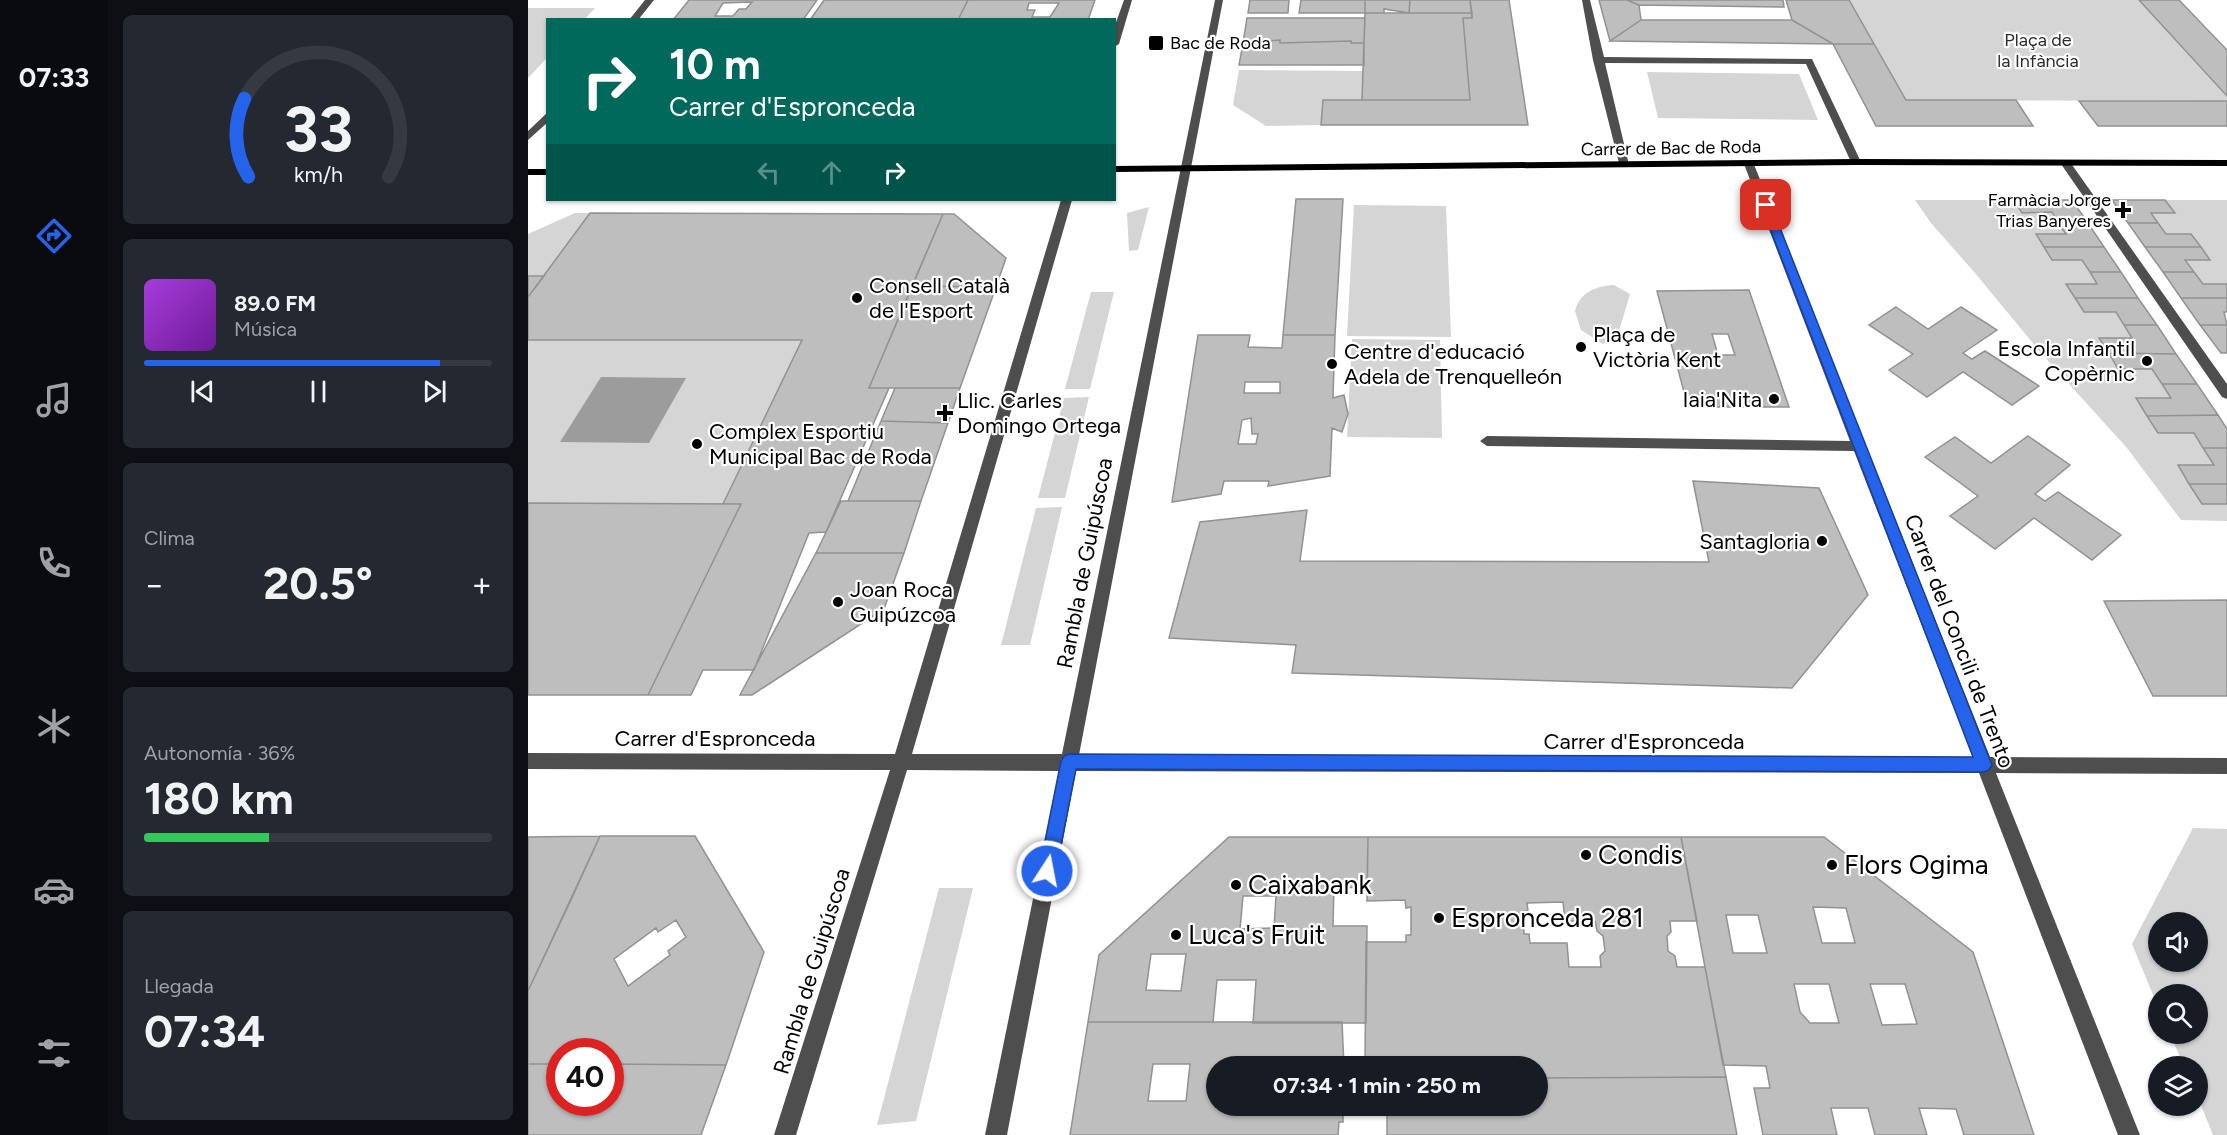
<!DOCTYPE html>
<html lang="es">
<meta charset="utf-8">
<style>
:root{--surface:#171b24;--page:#242831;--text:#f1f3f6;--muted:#9ea1a6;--line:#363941;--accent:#2563eb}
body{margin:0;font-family:Figtree,sans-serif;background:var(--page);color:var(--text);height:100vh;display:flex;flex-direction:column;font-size:22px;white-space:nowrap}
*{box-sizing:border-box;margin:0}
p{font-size:20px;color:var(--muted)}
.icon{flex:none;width:33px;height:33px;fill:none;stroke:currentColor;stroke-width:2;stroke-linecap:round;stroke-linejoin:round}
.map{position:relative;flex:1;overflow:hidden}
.drawer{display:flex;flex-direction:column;gap:15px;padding:15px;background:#0d0f14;width:420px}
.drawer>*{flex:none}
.hud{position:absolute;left:18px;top:18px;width:570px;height:183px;border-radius:0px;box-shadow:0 2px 4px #0004;background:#00695c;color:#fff;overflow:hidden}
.fabs{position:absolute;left:1620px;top:912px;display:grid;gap:12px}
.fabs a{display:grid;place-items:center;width:60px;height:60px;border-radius:50%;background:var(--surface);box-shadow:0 2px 4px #0004;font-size:30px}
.speed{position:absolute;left:18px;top:1038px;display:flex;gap:12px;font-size:30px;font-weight:700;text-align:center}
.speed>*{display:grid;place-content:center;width:78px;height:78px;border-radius:50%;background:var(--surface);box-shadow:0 2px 4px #0004;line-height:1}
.speed .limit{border:9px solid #d22;background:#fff;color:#111}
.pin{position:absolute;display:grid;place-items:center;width:51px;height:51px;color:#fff;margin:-26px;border-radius:12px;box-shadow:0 3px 9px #0006}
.me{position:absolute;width:66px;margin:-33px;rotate:11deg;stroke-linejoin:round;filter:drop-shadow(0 0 4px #0008)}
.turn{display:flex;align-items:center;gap:21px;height:126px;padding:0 24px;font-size:27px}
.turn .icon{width:78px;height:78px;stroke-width:2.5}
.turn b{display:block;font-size:42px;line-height:51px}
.lanes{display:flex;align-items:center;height:57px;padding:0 24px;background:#0003;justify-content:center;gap:30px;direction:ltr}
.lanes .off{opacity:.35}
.big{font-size:45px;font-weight:700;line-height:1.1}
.drawer .card{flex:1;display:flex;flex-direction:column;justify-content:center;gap:9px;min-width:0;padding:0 21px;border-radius:9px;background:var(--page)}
.drawer .dial{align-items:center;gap:0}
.dial svg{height:156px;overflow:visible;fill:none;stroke:var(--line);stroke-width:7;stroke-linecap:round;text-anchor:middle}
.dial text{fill:var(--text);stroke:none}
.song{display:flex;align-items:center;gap:18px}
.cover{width:72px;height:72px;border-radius:9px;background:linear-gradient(135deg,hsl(280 70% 55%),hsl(280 70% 35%))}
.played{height:6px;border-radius:3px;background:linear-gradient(90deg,var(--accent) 85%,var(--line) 85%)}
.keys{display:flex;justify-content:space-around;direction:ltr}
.heat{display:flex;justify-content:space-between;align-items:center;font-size:33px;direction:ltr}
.charge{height:9px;border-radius:4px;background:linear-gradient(90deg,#34c759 36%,var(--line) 0)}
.trip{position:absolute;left:678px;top:1056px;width:342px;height:60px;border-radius:30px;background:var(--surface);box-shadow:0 2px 4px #0004;font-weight:700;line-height:60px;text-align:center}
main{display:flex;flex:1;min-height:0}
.menu{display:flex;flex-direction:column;width:108px;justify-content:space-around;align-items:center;background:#090b0e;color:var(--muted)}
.menu .icon{width:42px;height:42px}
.menu .on{color:var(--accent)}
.menu b{font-size:27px;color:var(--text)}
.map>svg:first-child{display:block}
.green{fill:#d5d5d5;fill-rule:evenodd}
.water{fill:#9c9c9c}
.building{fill:#bebebe;stroke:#929292;stroke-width:1.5;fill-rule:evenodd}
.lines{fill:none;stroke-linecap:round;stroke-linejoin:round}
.minor{fill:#4e4e4e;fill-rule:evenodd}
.major{fill:#000;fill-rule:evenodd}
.route{fill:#2563eb;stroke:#184099;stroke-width:1.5}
.poi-dot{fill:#000;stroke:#fff;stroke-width:2}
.labels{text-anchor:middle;stroke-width:4.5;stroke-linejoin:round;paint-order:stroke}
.far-park-label{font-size:18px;fill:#2c2c2c;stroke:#fff}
.far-poi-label{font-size:18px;fill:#000;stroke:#fff;text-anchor:start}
.far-street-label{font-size:18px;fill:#000;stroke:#fff}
.poi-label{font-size:22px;fill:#000;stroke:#fff;text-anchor:start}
.street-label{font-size:22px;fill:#000;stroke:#fff}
.near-poi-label{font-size:27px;fill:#000;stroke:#fff;text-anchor:start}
</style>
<main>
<nav class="menu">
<b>07:33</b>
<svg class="icon on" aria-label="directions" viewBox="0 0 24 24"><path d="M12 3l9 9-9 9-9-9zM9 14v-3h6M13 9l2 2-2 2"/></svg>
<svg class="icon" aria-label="music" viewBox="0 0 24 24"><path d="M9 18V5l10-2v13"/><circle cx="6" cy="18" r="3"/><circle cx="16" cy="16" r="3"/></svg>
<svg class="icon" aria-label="phone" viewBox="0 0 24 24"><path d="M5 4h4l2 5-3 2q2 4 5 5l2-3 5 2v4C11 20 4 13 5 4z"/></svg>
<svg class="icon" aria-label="climate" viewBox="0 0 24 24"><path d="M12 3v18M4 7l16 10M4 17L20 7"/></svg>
<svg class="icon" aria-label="car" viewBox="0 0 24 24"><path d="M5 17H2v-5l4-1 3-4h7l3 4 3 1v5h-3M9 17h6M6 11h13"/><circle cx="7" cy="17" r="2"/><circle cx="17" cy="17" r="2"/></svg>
<svg class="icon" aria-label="filters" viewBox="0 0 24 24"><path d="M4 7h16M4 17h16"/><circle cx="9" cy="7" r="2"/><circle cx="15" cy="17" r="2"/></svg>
</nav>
<section class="drawer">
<div class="card dial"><svg viewBox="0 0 100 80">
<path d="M14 69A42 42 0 1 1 86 69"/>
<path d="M14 69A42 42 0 0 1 12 29" stroke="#2563eb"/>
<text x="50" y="56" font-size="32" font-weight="700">33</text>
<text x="50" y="72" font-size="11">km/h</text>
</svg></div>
<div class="card">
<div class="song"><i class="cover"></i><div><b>89.0 FM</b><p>Música</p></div></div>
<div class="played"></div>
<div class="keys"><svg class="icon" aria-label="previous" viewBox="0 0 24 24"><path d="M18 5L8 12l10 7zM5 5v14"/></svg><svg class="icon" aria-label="pause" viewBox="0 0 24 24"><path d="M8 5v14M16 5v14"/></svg><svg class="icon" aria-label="next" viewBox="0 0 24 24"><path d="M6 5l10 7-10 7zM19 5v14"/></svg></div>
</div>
<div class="card"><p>Clima</p>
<div class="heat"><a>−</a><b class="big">20.5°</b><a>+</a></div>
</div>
<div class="card"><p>Autonomía · 36%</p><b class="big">180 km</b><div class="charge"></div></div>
<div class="card"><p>Llegada</p><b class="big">07:34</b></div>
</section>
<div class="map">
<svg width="1699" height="1135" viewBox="0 0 1699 1135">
<rect width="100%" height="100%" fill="#fff"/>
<path class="green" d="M1321,0H1611L1699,96V101L1378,100Z
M0,8H67L57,19L20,20L19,58L0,78Z
M711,70L835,71L834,100H795L793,125L738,126L705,105Z
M1119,72L1271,74L1290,120L1130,118Z
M1387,200H1486L1494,213L1524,212L1538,234L1508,235L1524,260H1554L1569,284L1539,285L1556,312H1588L1604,338L1572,339L1590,369H1624L1643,398L1609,399L1630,433H1666L1686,465L1650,466L1674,504H1699V521L1653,520L1599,448L1513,353L1447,273L1403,223Z
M1637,200H1699V284H1675L1657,260L1682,259L1663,235L1638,234L1623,213L1646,212Z
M826,205L918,206L923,337L819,336Z
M621,207L610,250L601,251L599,213Z
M47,213L415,214L468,287L432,388H361L298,532L281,533L226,670H175L163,695H0V234Z
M1086,285L1102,294L1089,338L1075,344L1053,330L1047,311C1052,292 1068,286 1086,285Z
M563,292H586L562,389H537Z
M824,339L912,340L914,438L819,437Z
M561,397L537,498H510L536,398Z
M534,507L502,645H473L508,508Z
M1665,828L1699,829V1135H1685L1670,1098V1066H1656L1642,1034H1670V994H1630V1007L1604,944ZM1630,922H1670V962H1630Z
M411,888H445L388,1121L349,1125Z"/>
<path class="water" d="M73,377L158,378L121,443L32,442Z"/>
<path class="building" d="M161,0H289L275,20H145ZM224,2L218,9H211L205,16H187L195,3Z
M296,0H440L430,20H282Z
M440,0H567L560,20H430ZM501,3H531L522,17H504L507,10H499Z
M722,0H761L760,13H720Z
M773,0H837V13H771Z
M837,0H882L881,13L856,9V13H837Z
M882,0H942L944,13H881Z
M942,0H981L1000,125H793L795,100H942L935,18H944Z
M1071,0H1099L1111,5L1113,20L1082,41Z
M1099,0H1255L1256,7L1111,5Z
M1258,0H1321L1346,44H1305L1264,20Z
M1611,0H1651L1699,50V96Z
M837,13H944V18H935L942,100H834Z
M719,18H837L836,43H823V41L752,43V40L715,43Z
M1113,20H1264L1305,44L1082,41Z
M752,40V43L823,41V43H836V65H711L715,43Z
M1305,44H1346L1378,100H1488L1505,126H1348Z
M1551,101H1699V126H1570Z
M768,199H815L807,335H755Z
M1486,200H1544L1560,223H1530L1524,212L1494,213Z
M1584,200H1637L1647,213H1623L1630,223H1600Z
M62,213L415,214L341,388H361L298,532L281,533L226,670H175L163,695H120L213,504H195L274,340H0V297Z
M415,214H426L478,258L468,287L384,286Z
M1530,223H1560L1576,247H1516L1508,234H1538Z
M1600,223H1630L1638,234H1663L1673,247H1617Z
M1516,247H1576L1593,272H1562L1554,260H1524Z
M1617,247H1673L1682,260H1657L1666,272H1635Z
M1562,272H1593L1610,298H1547L1538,284H1569Z
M1635,272H1666L1675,284H1699V298H1653Z
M0,276H16L0,297Z
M384,286L468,287L432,388H341Z
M1221,290L1261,407H1160L1129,291ZM1184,334H1200L1207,355H1190Z
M1547,298H1610L1629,325H1596L1588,312H1556Z
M1653,298H1699V312H1696L1699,325H1672Z
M1368,307L1400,329L1433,307L1469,330L1435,353L1444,359L1457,351L1511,386L1484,405L1435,372L1399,397L1361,370L1385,354L1341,325Z
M1596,325H1629L1648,354L1581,353L1571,338H1604Z
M1672,325H1699V353H1693Z
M670,335H722L720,347L754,348L755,335H807L805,398L816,395L820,414L814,432L804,428L802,476L740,486L741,481H696L693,494L644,502ZM717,382H752V393H716ZM723,418L724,434H730L728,444H710L714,420Z
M1581,353L1648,354L1669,384H1634L1624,369H1590Z
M1634,384H1669L1690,415L1619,416L1608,398H1643Z
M367,388H432L420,423L353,421Z
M1690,415L1699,429V448H1675L1666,433H1630L1619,416Z
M353,421L420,423L393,501H320Z
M1500,436L1542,465L1507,494L1517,501L1530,492L1593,535L1564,560L1506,518L1467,549L1422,516L1450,496L1397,457L1427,437L1463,463Z
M1675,448H1699V484H1661L1650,465H1686Z
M1165,481L1291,488L1340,595L1264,688L764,673L768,645L641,638L672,522L779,510L772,561L1181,562Z
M1661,484H1699V504H1674Z
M313,501H393L376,553H288Z
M0,503L213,504L120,695H0Z
M288,553H376L356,609L224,695H212Z
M1699,600V696H1625L1576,601Z
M72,836H167L236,952L198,1065L82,1064V1052H32V1064H0V991ZM148,920L158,937L140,951L142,955L100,986L86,959L128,928L130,932Z
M72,836L43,900L0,991V837Z
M701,837H840L839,888L806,887L805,926H839L838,1023H725L728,980H689L685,1022H560L571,955ZM715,896H748L746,928L712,929ZM623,954H658L653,991L618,990Z
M840,837H1153L1169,921H1142L1143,932L1139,936L1140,951L1147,956L1149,967H1177L1198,1077L1010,1078V1066H837L838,942H878V935H883V907L878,908L877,900L839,901ZM1035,902L1037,921H1067L1069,931L1075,936L1077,951L1072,956L1073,967H1041L1039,943H1002L1001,934H996L995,911H1000L999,903Z
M1153,837H1296L1445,952L1506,1135H1436L1428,1109L1391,1108L1399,1135H1347L1340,1108H1303L1309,1135H1235L1226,1088H1242L1238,1066L1195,1065ZM1285,907L1318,908L1327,943H1294ZM1198,915H1230L1239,953H1205ZM1266,984H1301L1311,1023H1282L1272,1012ZM1342,984H1377L1389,1024L1354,1025Z
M560,1022H814L816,1066L716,1064V1066H688V1106H815V1122H811L810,1135H542ZM625,1064H662L658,1101H620Z
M0,1064H32V1102H82V1064L198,1065L173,1135H0Z
M1198,1077L1209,1135H859V1106H1010V1078Z"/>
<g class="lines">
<path class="minor" d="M117,0H126L110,20H101Z
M596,0H604L591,44L586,47V28Z
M687,0H695L551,755L1445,757L1326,451L959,446L952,441L959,436L1322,441L1216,164L1225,162L1462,757L1699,758V774L1468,773L1612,1135H1590L1451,773L548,771L479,1135H457L531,771L379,770L268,1135H246L362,770L0,769V753L367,754L533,200H544L384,754H534Z
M1054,0H1062L1076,57L1284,59L1333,162L1328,165L1323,162L1278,64L1077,63L1101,165L1092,167L1065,60Z
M20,112V122L0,140V131Z
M1534,162H1542L1699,384V399L1694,397L1533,164Z"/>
<path class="major" d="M1328,159L1699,160V166L1328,165L586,172V166Z
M0,169H20V175H0Z"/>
</g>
<path class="route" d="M1238,202L1243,205L1464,765L1461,770L1456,772L548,769L528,871L525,877L519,880L513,877L511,871L533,761L536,756L541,754L1445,757L1233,205Z"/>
<g class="poi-dot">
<rect x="620" y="35" width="16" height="16" rx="3"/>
<path d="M1592 201h6v6h6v6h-6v6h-6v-6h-6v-6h6z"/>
<circle cx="329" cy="298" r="6"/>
<circle cx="1053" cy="347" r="6"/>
<circle cx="1619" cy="361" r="6"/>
<circle cx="804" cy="364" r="6"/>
<circle cx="1246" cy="399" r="6"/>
<path d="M414 404h6v6h6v6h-6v6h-6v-6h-6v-6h6z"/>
<circle cx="169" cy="444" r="6"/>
<circle cx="1294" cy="541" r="6"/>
<circle cx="310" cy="602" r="6"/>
<circle cx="1058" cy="855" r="6"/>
<circle cx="1304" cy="865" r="6"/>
<circle cx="708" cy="885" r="6"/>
<circle cx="911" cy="918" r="6"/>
<circle cx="648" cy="935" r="6"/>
</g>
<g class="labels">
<g class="far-park-label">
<text x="1510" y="46">Plaça de<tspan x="1510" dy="21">la Infància</tspan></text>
</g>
<g class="far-poi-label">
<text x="642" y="49">Bac de Roda</text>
<text x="1583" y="206" text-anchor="end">Farmàcia Jorge<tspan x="1583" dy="21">Trias Banyeres</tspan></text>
</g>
<g class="far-street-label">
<text transform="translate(1143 148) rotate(-1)" y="6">Carrer de Bac de Roda</text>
</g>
<g class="poi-label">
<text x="341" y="293">Consell Català<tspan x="341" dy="25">de l'Esport</tspan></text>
<text x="1065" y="342">Plaça de<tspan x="1065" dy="25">Victòria Kent</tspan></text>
<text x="1607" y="356" text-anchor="end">Escola Infantil<tspan x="1607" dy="25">Copèrnic</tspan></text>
<text x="816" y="359">Centre d'educació<tspan x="816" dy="25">Adela de Trenquelleón</tspan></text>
<text x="1234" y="407" text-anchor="end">Iaia'Nita</text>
<text x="429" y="408">Llic. Carles<tspan x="429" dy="25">Domingo Ortega</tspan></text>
<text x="181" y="439">Complex Esportiu<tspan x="181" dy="25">Municipal Bac de Roda</tspan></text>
<text x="1282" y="549" text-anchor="end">Santagloria</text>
<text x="322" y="597">Joan Roca<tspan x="322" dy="25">Guipúzcoa</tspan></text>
</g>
<g class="street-label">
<text transform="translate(556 563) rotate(-79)" y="8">Rambla de Guipúscoa</text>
<text transform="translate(1432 641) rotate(69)" y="8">Carrer del Concili de Trento</text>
<text x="187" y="746">Carrer d'Espronceda</text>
<text x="1116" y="749">Carrer d'Espronceda</text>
<text transform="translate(283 971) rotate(-73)" y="8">Rambla de Guipúscoa</text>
</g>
<g class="near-poi-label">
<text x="1070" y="864">Condis</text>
<text x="1316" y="874">Flors Ogima</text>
<text x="720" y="894">Caixabank</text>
<text x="923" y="927">Espronceda 281</text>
<text x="660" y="944">Luca's Fruit</text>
</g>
</g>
</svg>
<div class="fabs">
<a><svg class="icon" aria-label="sound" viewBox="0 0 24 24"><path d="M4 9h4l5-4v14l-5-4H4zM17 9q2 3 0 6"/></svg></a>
<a><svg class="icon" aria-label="search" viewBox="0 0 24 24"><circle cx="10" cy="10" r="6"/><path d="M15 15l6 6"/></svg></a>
<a><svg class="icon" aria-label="layers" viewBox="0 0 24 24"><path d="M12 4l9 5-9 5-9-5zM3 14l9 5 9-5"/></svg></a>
</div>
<div class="speed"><div class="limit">40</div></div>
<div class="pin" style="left:1238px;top:205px;background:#d93025"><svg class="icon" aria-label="arrive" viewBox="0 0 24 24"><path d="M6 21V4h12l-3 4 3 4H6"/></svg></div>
<svg class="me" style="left:519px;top:871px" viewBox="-20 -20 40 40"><circle r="17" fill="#2563eb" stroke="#fff" stroke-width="3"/><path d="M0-11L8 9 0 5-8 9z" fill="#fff"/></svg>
<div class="trip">07:34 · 1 min · 250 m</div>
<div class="hud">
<div class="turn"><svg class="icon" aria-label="right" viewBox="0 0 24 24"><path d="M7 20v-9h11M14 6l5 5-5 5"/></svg><div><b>10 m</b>Carrer d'Espronceda</div></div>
<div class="lanes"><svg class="icon off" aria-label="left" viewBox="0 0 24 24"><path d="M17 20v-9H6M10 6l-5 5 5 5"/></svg><svg class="icon off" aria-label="ahead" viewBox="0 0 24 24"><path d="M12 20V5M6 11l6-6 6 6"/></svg><svg class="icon" aria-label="right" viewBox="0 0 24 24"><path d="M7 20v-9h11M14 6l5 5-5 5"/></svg></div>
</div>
</div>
</main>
